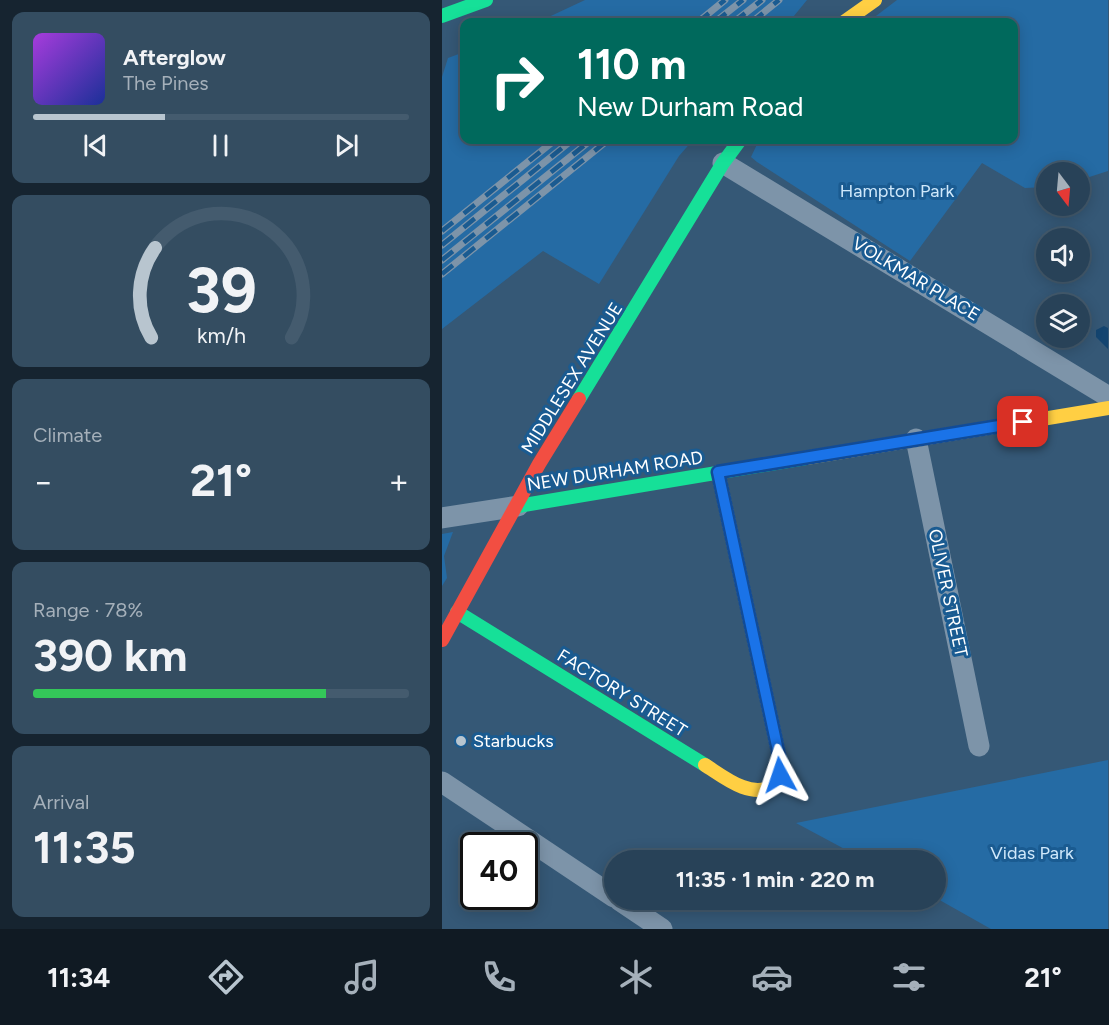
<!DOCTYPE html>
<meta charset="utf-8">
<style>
:root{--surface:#284258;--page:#344d61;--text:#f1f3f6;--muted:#a5b0ba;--line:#445b6e;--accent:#b8c5cf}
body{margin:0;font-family:Figtree,sans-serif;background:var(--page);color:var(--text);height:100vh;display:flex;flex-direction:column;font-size:22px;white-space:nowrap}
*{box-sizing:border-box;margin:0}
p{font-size:20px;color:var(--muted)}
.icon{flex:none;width:33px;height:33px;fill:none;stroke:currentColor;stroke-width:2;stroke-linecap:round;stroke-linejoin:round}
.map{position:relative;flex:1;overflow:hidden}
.details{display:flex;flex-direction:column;gap:12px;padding:12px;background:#162430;width:442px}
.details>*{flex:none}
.hud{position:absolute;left:18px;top:18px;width:558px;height:126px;border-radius:12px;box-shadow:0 3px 15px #0003,0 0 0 2px var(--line);background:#00695c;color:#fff;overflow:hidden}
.needle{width:39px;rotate:164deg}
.tools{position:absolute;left:594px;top:162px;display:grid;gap:12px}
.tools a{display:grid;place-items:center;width:54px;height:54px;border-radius:50%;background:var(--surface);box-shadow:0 3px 15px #0003,0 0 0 2px var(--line);font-size:30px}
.speed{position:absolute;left:18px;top:832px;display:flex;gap:12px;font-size:30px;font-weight:700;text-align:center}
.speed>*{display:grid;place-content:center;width:78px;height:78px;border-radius:50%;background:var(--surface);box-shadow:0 3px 15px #0003,0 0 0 2px var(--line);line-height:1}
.speed .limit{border:3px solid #111;border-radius:9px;background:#fff;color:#111}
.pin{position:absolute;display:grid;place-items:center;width:51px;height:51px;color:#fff;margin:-26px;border-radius:12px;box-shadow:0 3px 9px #0006}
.me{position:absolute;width:66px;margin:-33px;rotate:355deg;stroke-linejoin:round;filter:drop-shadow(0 0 4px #0008)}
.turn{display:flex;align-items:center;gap:21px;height:126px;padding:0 18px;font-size:27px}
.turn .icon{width:78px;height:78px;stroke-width:2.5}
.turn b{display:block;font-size:42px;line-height:51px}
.big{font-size:45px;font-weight:700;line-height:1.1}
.details .widget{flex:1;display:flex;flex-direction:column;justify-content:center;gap:9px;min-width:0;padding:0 21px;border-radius:12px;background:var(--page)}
.details .dial{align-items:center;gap:0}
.dial svg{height:156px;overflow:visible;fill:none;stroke:var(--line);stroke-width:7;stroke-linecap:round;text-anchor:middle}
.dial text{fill:var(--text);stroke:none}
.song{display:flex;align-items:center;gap:18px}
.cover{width:72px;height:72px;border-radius:9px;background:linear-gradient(135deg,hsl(280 70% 55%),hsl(230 70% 35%))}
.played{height:6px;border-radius:3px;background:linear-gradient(90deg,var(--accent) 35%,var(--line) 35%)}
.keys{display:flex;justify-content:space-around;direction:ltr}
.heat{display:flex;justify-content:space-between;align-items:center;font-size:33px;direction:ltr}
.charge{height:9px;border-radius:4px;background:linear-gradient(90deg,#34c759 78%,var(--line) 0)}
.trip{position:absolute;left:162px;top:850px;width:342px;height:60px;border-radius:30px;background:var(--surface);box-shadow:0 3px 15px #0003,0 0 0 2px var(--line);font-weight:700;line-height:60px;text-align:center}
.dock{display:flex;height:96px;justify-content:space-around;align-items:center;background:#101a23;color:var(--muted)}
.dock .icon{width:42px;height:42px}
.dock .current{color:var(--accent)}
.dock b{font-size:27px;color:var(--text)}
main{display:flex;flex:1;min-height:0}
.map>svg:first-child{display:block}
.green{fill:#256ba4}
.water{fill:#144570}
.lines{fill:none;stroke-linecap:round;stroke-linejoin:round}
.street{stroke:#7d94a9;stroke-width:21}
.fast{stroke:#16e098;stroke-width:14}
.slow{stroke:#ffcf43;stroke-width:14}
.jam{stroke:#f24e42;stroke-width:14}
.rail-casing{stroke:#7d94a9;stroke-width:7}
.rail{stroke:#1a5b91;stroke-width:4.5;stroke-dasharray:14;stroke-linecap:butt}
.route-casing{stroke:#114b97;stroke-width:15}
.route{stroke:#1a73e8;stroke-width:10}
.poi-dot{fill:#b8c5cf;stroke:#1a5b91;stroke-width:2}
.labels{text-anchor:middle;stroke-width:6;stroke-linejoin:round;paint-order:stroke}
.park-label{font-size:18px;fill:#cfe8fb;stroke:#1a5b91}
.street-label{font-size:18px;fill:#fff;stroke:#1a5b91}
.poi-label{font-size:18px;fill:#fff;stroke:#1a5b91;text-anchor:start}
</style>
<main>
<section class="details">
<div class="widget">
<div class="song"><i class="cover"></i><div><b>Afterglow</b><p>The Pines</p></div></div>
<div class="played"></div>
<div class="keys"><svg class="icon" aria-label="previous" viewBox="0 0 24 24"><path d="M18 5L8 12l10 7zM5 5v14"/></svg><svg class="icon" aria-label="pause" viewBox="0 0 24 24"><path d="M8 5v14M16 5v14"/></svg><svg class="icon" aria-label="next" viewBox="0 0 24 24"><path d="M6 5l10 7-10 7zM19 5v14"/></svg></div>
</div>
<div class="widget dial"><svg viewBox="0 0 100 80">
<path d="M14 69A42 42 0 1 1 86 69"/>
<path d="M14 69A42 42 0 0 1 16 23" stroke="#b8c5cf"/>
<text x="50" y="56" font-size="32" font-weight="700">39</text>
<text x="50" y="72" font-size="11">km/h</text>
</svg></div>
<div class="widget"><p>Climate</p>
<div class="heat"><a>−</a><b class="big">21°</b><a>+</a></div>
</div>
<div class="widget"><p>Range · 78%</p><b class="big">390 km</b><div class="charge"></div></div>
<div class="widget"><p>Arrival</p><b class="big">11:35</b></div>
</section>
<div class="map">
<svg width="667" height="929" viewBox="0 0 667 929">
<rect width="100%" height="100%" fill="#355876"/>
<path class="green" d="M143,0H365L347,22H96Z
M455,0H666V171L638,180V172H604V187L583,188L540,163L468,261L315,162L309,157L317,140H572V22H426Z
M22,52V140H251L237,156L157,284L101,251L0,329V77L6,58Z
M11,532L2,556L5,578L0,586V534Z
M666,760V929H549L494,898V861H425L354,823Z"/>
<path class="water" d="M662,326L666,328V349L654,337V330Z"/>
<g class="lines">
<path class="street" d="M281,163L667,397
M474,439L537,746
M0,518L76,506
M0,782L172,897
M177,900L220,929"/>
<path class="fast" d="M0,16L44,0
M137,399L281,163L298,140
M76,506L364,458
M15,612L263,765"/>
<path class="slow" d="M402,22L433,0
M364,458L667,408
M263,765C282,777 308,799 331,786L338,772V760L276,472"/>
<path class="jam" d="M0,640L97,464L137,399"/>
<g class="rail-casing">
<path id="rail" d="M256,22L283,0
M273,22L301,0
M292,22L320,0
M310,22L337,0
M0,231L113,140
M0,245L130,140
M0,260L149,140
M0,274L166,140"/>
</g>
<use href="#rail" class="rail"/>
</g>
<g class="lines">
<g class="route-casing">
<path id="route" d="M338,775V760L276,472L581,422"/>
</g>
<use href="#route" class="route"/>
</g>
<circle class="poi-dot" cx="19" cy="741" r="6"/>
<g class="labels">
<g class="park-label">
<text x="455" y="197">Hampton Park</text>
<text x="590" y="859">Vidas Park</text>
</g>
<g class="street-label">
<text transform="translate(474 279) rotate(31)" y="6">VOLKMAR PLACE</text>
<text transform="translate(130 378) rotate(-58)" y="6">MIDDLESEX AVENUE</text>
<text transform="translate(173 471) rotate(-9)" y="6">NEW DURHAM ROAD</text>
<text transform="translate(506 593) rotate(78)" y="6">OLIVER STREET</text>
<text transform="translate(180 693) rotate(32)" y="6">FACTORY STREET</text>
</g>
<g class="poi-label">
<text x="31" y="747">Starbucks</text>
</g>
</g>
</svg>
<div class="tools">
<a><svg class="needle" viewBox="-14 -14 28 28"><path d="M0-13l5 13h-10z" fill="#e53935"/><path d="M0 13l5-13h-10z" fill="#a5b0ba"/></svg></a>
<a><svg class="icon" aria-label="sound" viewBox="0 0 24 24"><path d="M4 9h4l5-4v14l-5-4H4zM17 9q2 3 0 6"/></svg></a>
<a><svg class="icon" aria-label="layers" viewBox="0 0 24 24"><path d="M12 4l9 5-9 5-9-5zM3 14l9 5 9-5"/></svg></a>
</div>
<div class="speed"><div class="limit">40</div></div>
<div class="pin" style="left:581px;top:422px;background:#d93025"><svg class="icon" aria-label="arrive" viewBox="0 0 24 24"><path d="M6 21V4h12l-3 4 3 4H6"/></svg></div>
<svg class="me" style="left:338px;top:775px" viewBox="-20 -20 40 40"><path d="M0-17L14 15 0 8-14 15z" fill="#1a73e8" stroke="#fff" stroke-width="4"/></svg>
<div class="trip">11:35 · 1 min · 220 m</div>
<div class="hud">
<div class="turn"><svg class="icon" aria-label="right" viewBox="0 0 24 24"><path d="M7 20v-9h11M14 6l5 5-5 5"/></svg><div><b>110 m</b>New Durham Road</div></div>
</div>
</div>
</main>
<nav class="dock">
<b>11:34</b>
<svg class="icon current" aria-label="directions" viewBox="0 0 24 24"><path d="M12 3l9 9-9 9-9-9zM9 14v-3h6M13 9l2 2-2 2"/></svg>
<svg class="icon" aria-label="music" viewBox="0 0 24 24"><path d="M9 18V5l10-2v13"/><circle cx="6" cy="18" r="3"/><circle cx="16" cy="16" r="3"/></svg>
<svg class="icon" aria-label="phone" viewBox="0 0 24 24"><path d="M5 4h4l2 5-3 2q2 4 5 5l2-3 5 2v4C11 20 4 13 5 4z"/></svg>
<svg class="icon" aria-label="climate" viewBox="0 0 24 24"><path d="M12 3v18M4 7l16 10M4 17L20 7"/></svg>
<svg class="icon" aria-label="car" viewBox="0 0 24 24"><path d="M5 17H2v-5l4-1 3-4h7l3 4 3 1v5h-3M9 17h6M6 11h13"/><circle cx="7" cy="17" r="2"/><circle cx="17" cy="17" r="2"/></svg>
<svg class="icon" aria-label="filters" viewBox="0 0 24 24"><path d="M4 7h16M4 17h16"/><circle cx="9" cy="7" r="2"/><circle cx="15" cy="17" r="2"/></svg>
<b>21°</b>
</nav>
